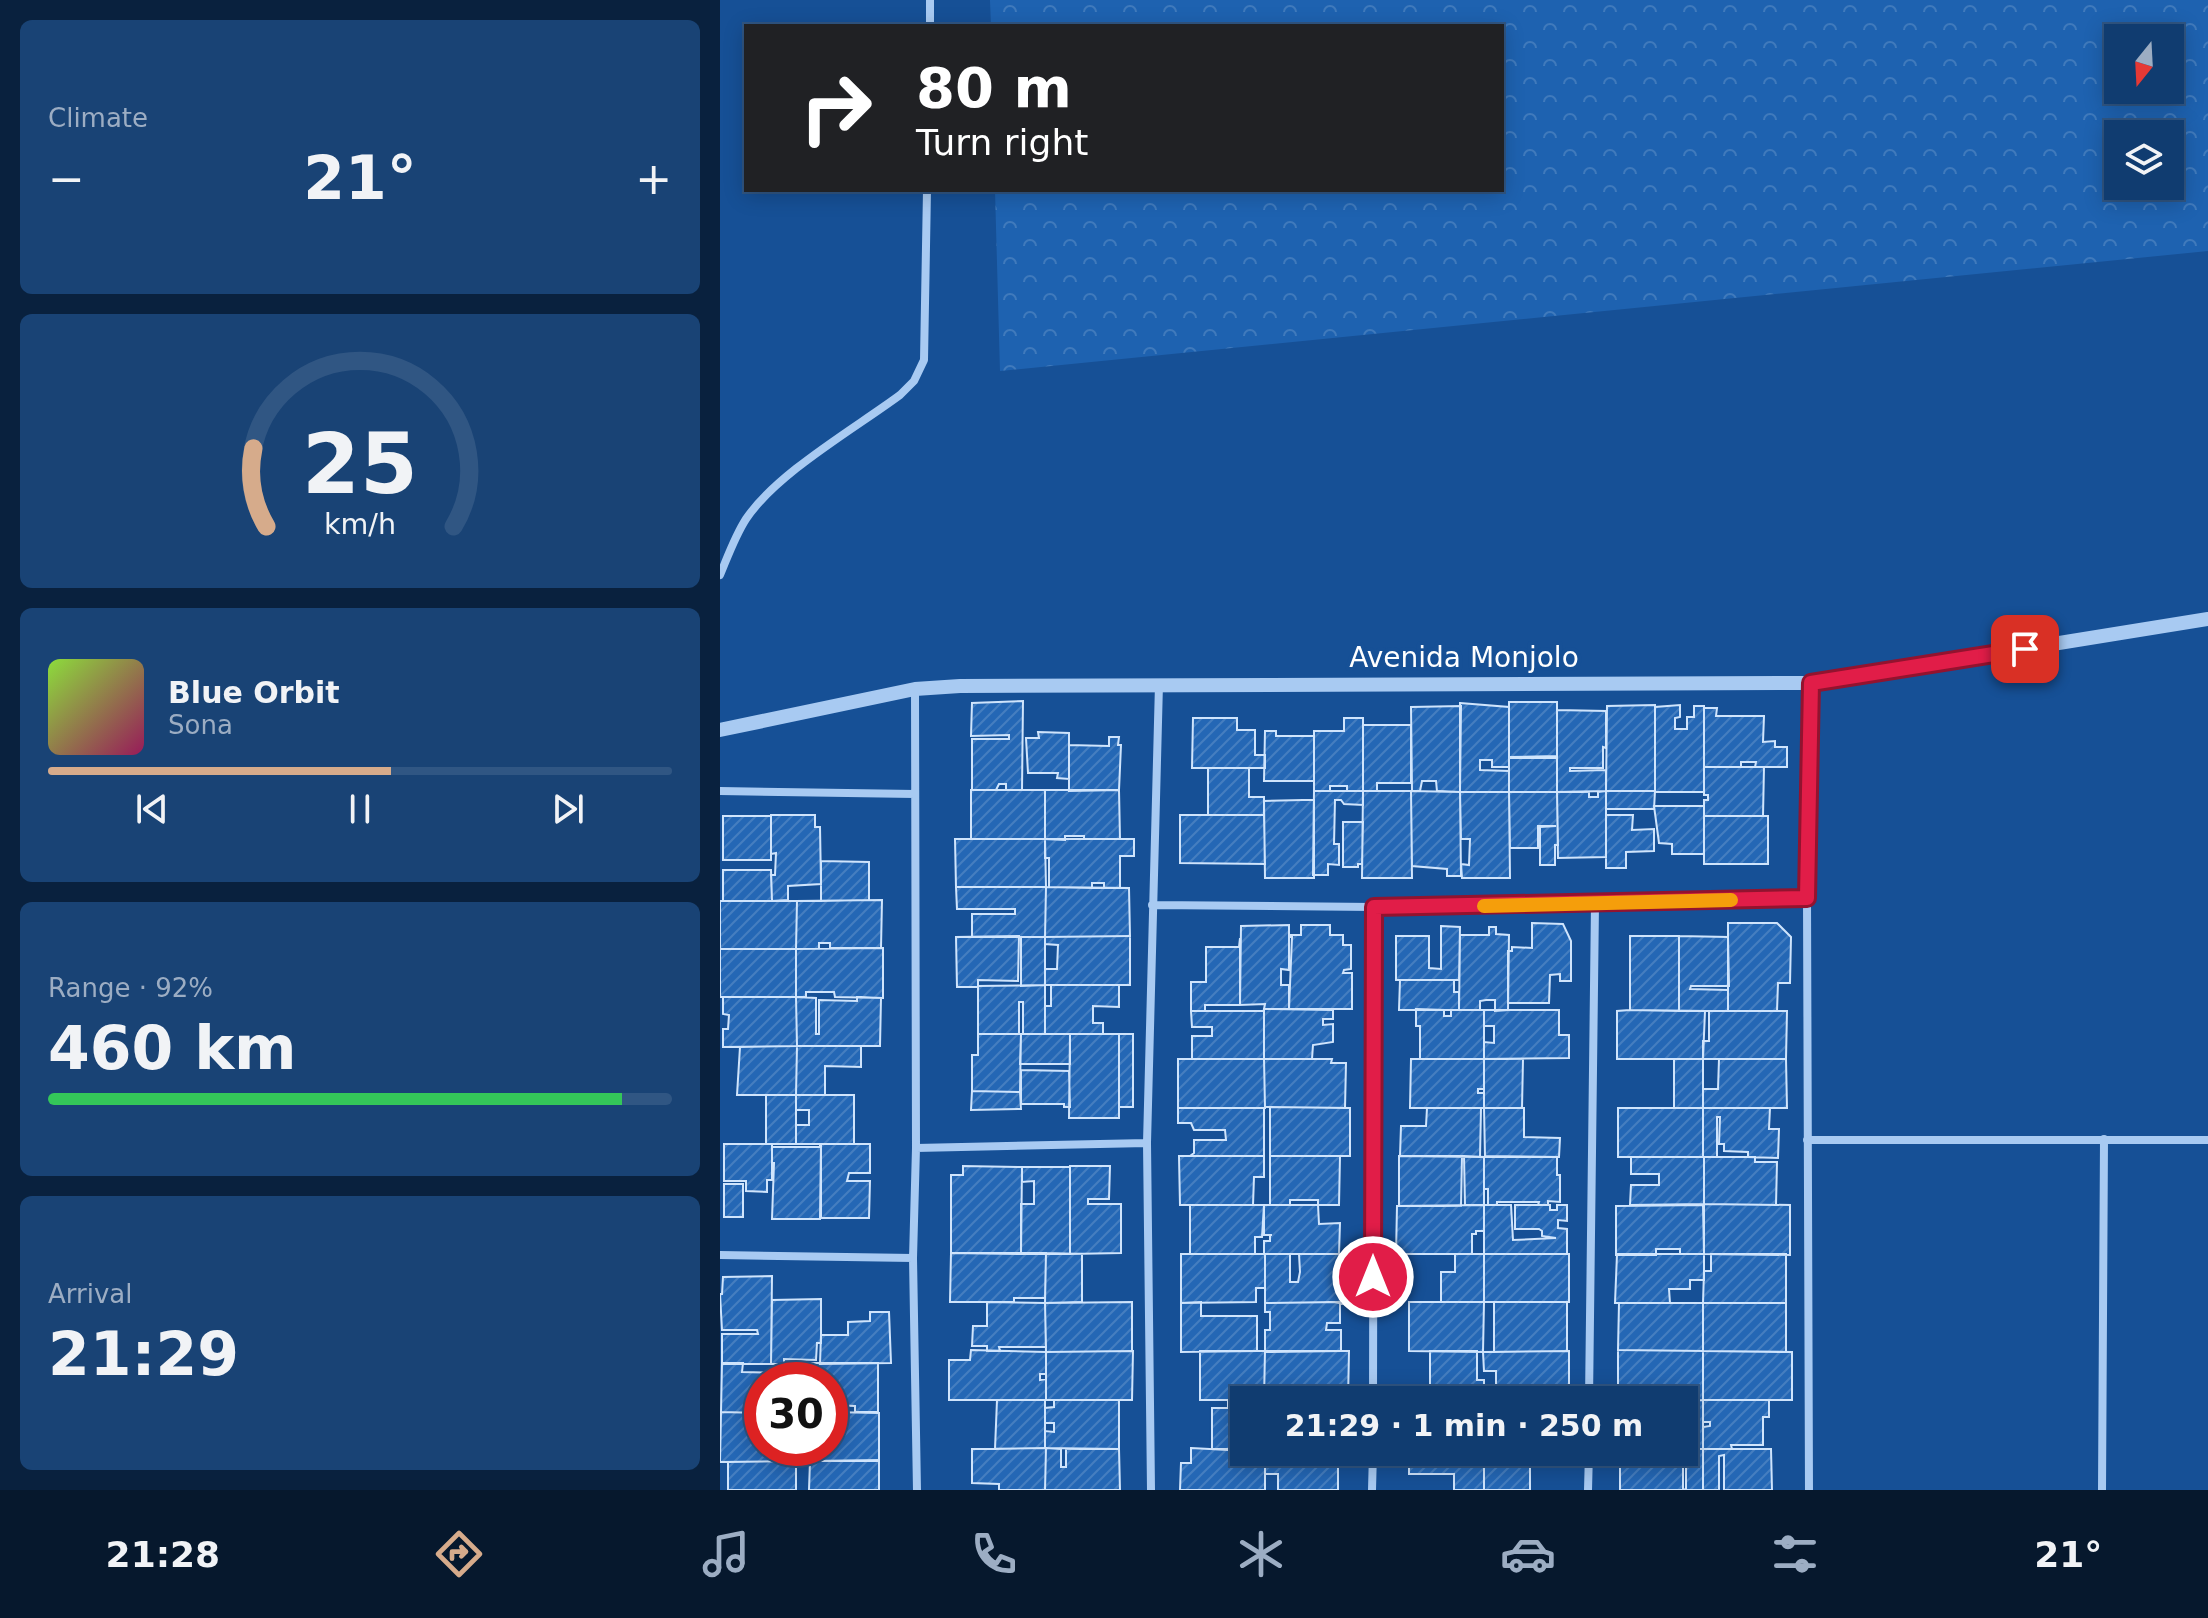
<!DOCTYPE html>
<meta charset="utf-8">
<style>
:root{--surface:#103c70;--page:#194375;--text:#f1f3f6;--muted:#9cadc3;--line:#305683;--accent:#d6ab8b}
body{margin:0;font-family:"DejaVu Sans",sans-serif;background:var(--page);color:var(--text);height:100vh;display:flex;flex-direction:column;font-size:30px;white-space:nowrap}
*{box-sizing:border-box;margin:0}
p{font-size:26px;color:var(--muted)}
.icon{flex:none;width:44px;height:44px;fill:none;stroke:currentColor;stroke-width:2;stroke-linecap:round;stroke-linejoin:round}
.map{position:relative;flex:1;overflow:hidden}
.details{display:flex;flex-direction:column;gap:20px;padding:20px;background:#09213e;width:720px}
.details>*{flex:none}
.banner{position:absolute;left:24px;top:24px;width:760px;height:168px;border-radius:0px;box-shadow:0 4px 20px #0003,0 0 0 2px var(--line);background:#202124;color:#fff;overflow:hidden}
.needle{width:52px;rotate:198deg}
.controls{position:absolute;left:1384px;top:24px;display:grid;gap:16px}
.controls a{display:grid;place-items:center;width:80px;height:80px;border-radius:0px;background:var(--surface);box-shadow:0 4px 20px #0003,0 0 0 2px var(--line);font-size:40px}
.speed{position:absolute;left:24px;top:1362px;display:flex;gap:16px;font-size:40px;font-weight:700;text-align:center}
.speed>*{display:grid;place-content:center;width:104px;height:104px;border-radius:50%;background:var(--surface);box-shadow:0 4px 20px #0003,0 0 0 2px var(--line);line-height:1}
.speed .limit{border:12px solid #d22;background:#fff;color:#111}
.pin{position:absolute;display:grid;place-items:center;width:68px;height:68px;color:#fff;margin:-34px;border-radius:16px;box-shadow:0 4px 12px #0006}
.me{position:absolute;width:88px;margin:-44px;rotate:0deg;stroke-linejoin:round;filter:drop-shadow(0 0 6px #0008)}
.turn{display:flex;align-items:center;gap:28px;height:168px;padding:0 40px;font-size:36px}
.turn .icon{width:104px;height:104px;stroke-width:2.5}
.turn b{display:block;font-size:56px;line-height:68px}
.big{font-size:60px;font-weight:800;line-height:1.1}
.details .widget{flex:1;display:flex;flex-direction:column;justify-content:center;gap:12px;min-width:0;padding:0 28px;border-radius:12px;background:var(--page)}
.details .dial{align-items:center;gap:0}
.dial svg{height:208px;overflow:visible;fill:none;stroke:var(--line);stroke-width:7;stroke-linecap:round;text-anchor:middle}
.dial text{fill:var(--text);stroke:none}
.song{display:flex;align-items:center;gap:24px}
.cover{width:96px;height:96px;border-radius:12px;background:linear-gradient(135deg,hsl(90 70% 55%),hsl(330 70% 35%))}
.played{height:8px;border-radius:4px;background:linear-gradient(90deg,var(--accent) 55%,var(--line) 55%)}
.keys{display:flex;justify-content:space-around;direction:ltr}
.heat{display:flex;justify-content:space-between;align-items:center;font-size:44px;direction:ltr}
.charge{height:12px;border-radius:6px;background:linear-gradient(90deg,#34c759 92%,var(--line) 0)}
.trip{position:absolute;left:510px;top:1386px;width:468px;height:80px;border-radius:0px;background:var(--surface);box-shadow:0 4px 20px #0003,0 0 0 2px var(--line);font-weight:800;line-height:80px;text-align:center}
.tab-bar{display:flex;height:128px;justify-content:space-around;align-items:center;background:#06182d;color:var(--muted)}
.tab-bar .icon{width:56px;height:56px}
.tab-bar .selected{color:var(--accent)}
.tab-bar b{font-size:36px;color:var(--text)}
main{display:flex;flex:1;min-height:0}
.map>svg:first-child{display:block}
.forest{fill:url(#forest-crowns);fill-rule:evenodd}
.building{fill:url(#building-hatch);stroke:#cfe4fc;stroke-width:2}
.lines{fill:none;stroke-linecap:round;stroke-linejoin:round}
.minor{stroke:#a8caf2;stroke-width:8}
.tertiary{stroke:#a8caf2;stroke-width:14}
.route-casing{stroke:#92132f;stroke-width:20}
.route{stroke:#e11d48;stroke-width:14}
.slow{stroke:#f59e0b;stroke-width:14}
.labels{text-anchor:middle;stroke-width:8;stroke-linejoin:round;paint-order:stroke}
.street-label{font-size:28px;fill:#fff;stroke:#165096}
</style>
<main>
<section class="details">
<div class="widget"><p>Climate</p>
<div class="heat"><a>−</a><b class="big">21°</b><a>+</a></div>
</div>
<div class="widget dial"><svg viewBox="0 0 100 80">
<path d="M14 69A42 42 0 1 1 86 69"/>
<path d="M14 69A42 42 0 0 1 9 39" stroke="#d6ab8b"/>
<text x="50" y="56" font-size="32" font-weight="700">25</text>
<text x="50" y="72" font-size="11">km/h</text>
</svg></div>
<div class="widget">
<div class="song"><i class="cover"></i><div><b>Blue Orbit</b><p>Sona</p></div></div>
<div class="played"></div>
<div class="keys"><svg class="icon" aria-label="previous" viewBox="0 0 24 24"><path d="M18 5L8 12l10 7zM5 5v14"/></svg><svg class="icon" aria-label="pause" viewBox="0 0 24 24"><path d="M8 5v14M16 5v14"/></svg><svg class="icon" aria-label="next" viewBox="0 0 24 24"><path d="M6 5l10 7-10 7zM19 5v14"/></svg></div>
</div>
<div class="widget"><p>Range · 92%</p><b class="big">460 km</b><div class="charge"></div></div>
<div class="widget"><p>Arrival</p><b class="big">21:29</b></div>
</section>
<div class="map">
<svg width="1488" height="1490" viewBox="0 0 1488 1490">
<defs>
<pattern id="forest-crowns" width="20" height="18" patternUnits="userSpaceOnUse" patternTransform="scale(2)"><rect width="20" height="18" fill="#1e62b0"/><path d="M2 6a3 3 0 1 1 6 0M12 15a3 3 0 1 1 6 0" fill="none" stroke="#407abc"/></pattern>
<pattern id="building-hatch" width="6" height="6" patternUnits="userSpaceOnUse" patternTransform="scale(2)"><rect width="6" height="6" fill="#2467b5"/><path d="M-1 1l2-2M0 6l6-6M5 7l2-2" fill="none" stroke="#457ec0"/></pattern>
</defs>
<rect width="100%" height="100%" fill="#165096"/>
<path class="forest" d="M270,0H1488V251L280,371L275,190H782V26H271ZM1398,38H1450V90H1398ZM1398,134H1450V186H1398Z"/>
<path class="building" d="M303,701L302,790H286V784H279L276,790H252V739H289V735L251,736L252,703Z
M789,702H837V756L789,757Z
M740,703L789,707V767H772V760H760V770L789,771V792H740Z
M935,705V791H886L887,706Z
M960,705V717L955,718V729H967V717H974V706H984V792H935V707Z
M741,706L740,792L717,791L716,781H702L700,791H692L691,707Z
M984,708H997L996,716H1044L1043,742L1055,741V747H1067V767H1035L1036,762H1021V767H984Z
M837,710L886,711V748L883,747V768H850V771L886,770V791L837,792Z
M473,718H517V730H535V755H545V768H472Z
M624,718H643V791H627V786H610V791H594V731H624Z
M643,725H691V783H657V791H643Z
M545,731H556V736H594V781H544Z
M318,732L349,733V779L337,778L338,773H308L306,738H319Z
M389,737H399L398,745H401L399,790L349,791V745L389,746Z
M789,758H837V792H789Z
M984,767H1044L1043,816H984V800H988V795H984Z
M488,768H529V797H544V815H488Z
M251,790H325V839H251Z
M325,790H399L400,839H364V836H345V840L325,839Z
M594,791H643V805L624,804L621,800H615L614,844H619V865L608,864V875H593Z
M643,791H691L692,878H642Z
M691,791L740,792L741,876H727V869L692,866Z
M886,791V857L838,858L837,792H869V797H878V792Z
M886,791H935L934,809H886Z
M740,792H789L790,878H742L741,864L749,865L750,839H741Z
M789,792H837L838,845H835V865H820V827L836,826H818V848H790Z
M583,800H594V878H545L544,801Z
M934,806H984V854H952V844L939,843Z
M51,815H95V827H100L101,884L68,886V900L52,901L51,875H55L56,853L51,854Z
M460,815H544L545,864L460,863Z
M886,815H913L912,830L934,829V851L906,852V868H886Z
M3,816H51V860H3Z
M984,816H1048V864H984Z
M623,822H643L642,864H638V867H623Z
M235,839H325L326,887H236Z
M325,839H414V856H400V888H384V883H372V888L329,887V858H325Z
M101,861L149,862V900L101,901Z
M3,870H51L52,901H3Z
M236,887H326L325,937H252V914H295V909H237Z
M326,887L409,888L410,936L325,937Z
M162,900L161,948H110V943H99V949H76L77,901Z
M0,901H77L76,949H0Z
M812,923L843,924L851,941V981H840V974L830,975L829,1003H788V951H792V947L812,948Z
M1008,923H1057L1071,937L1070,983H1058L1057,1011H1008Z
M569,925V970L561,969V985H569V1009H544L545,1004L520,1005L521,926Z
M581,925H610V935H623V945H631V969L624,970L623,973H632V1009H569L572,937H569V935H581Z
M721,926L740,927L739,980H676V936H709V968L721,969Z
M769,927H776V934L789,935L788,1010L775,1011V1000H766L760,1001V1010H739L740,935H769Z
M299,936L298,981L258,980V987H237L236,937Z
M410,936V985H325V969H337L338,945L325,944V937Z
M910,936H959V1011L910,1010Z
M959,936L1008,937L1009,986H971L970,989L1008,990V1011H959Z
M301,937H325V985L301,986Z
M520,938V1005H485V1011H471V982H486V947H519Z
M163,948V998L115,997L114,992H86V997H76V949Z
M0,949H76V997H0Z
M680,980H734V992H739V1010H679Z
M325,985V1034H303V1002H299V1034H258V986Z
M331,985H399V1007L373,1006V1023H383V1034H325V1006H331Z
M3,997H76L77,1046L3,1047V1029H8L9,1015L3,1014Z
M76,997L96,998V1034H99V1000L137,1001V997L161,998L160,1046H77Z
M544,1009L613,1010V1019H603V1025L613,1024V1042L593,1045L592,1059H544Z
M696,1009L724,1010V1016H731V1010H764V1059H700V1026H696Z
M764,1010H839V1035H849V1058L764,1059V1042L774,1043V1026H764Z
M910,1010L985,1011L983,1059H897V1011Z
M471,1011H544V1059H472V1036H492V1027H472Z
M989,1011H1067L1066,1059H983V1041H989Z
M258,1034H301L300,1092L252,1091V1055H258Z
M301,1034H350V1064H300Z
M350,1034H399V1118H349Z
M399,1034H413V1107H399Z
M77,1046L76,1095H17L20,1047Z
M77,1046H141V1067L105,1066V1095H76Z
M458,1059H544L545,1108H458Z
M544,1059H612L611,1063H626L625,1108L545,1107Z
M691,1059H764V1089H758V1093H764V1108H690Z
M764,1059H803L802,1108H764Z
M954,1059H983V1108H954Z
M999,1059H1066L1067,1108H983V1089H998Z
M301,1070L349,1071L350,1107H344V1104H301Z
M252,1091L300,1092L301,1109L251,1110Z
M46,1095H76V1144H46Z
M76,1095H134V1144H76V1125H89V1110H76Z
M550,1107L630,1108V1156H550Z
M458,1108H544V1156H470L474,1153V1140H506L505,1130H474L471,1123H458Z
M707,1108H761L760,1157L680,1156L681,1126H706Z
M764,1108H804V1137L840,1138L839,1157L765,1156Z
M898,1108H983V1157H898Z
M983,1108H1050L1049,1129H1059L1058,1158L1028,1157V1152L1004,1151V1144H999L1000,1117H997V1157H983Z
M4,1144H52V1180H47V1192L26,1191V1181H4Z
M100,1144H101L100,1219H52L54,1163H52V1147H100Z
M101,1144H150V1173H129L127,1181H150L149,1218H101Z
M459,1156H544V1177H534L533,1205H460Z
M550,1156H620L619,1205H598V1200H570V1205H550Z
M679,1156H742L741,1206H679Z
M744,1156L764,1157V1205H745Z
M764,1157H837V1175H840V1202L828,1201V1205H818L819,1202H777V1205H768V1189H764Z
M911,1157H984V1204L910,1205L911,1185H939V1174H911Z
M984,1157H1035V1162H1057L1056,1205L984,1204Z
M243,1166L302,1167L301,1254L231,1253V1175H243Z
M350,1166H390L389,1199H368V1204H401V1253L350,1254Z
M302,1167H350V1254H301V1204H314V1181L302,1182Z
M4,1184H23V1217H4Z
M984,1204L1070,1205V1255L984,1254Z
M470,1205H544L542,1237H535V1254H470Z
M544,1205H598L599,1224L620,1223L619,1254H544V1241H550V1235H552H544Z
M764,1205V1231H756V1234H752V1254H676L677,1206Z
M764,1205H791L793,1240L836,1238L822,1236V1231L819,1229H795V1205H830V1210H837V1205H847V1221L838,1220V1228L847,1229V1254H764Z
M983,1205L984,1254H960V1249H936V1255H896V1206Z
M231,1253H326L325,1298H294V1302H230Z
M326,1253L362,1254V1302L325,1303Z
M461,1254H545V1288H536V1302L461,1303Z
M545,1254H570V1282H578L580,1272L579,1254H630V1305L614,1302L545,1303Z
M735,1254H764V1302H721V1272H735Z
M764,1254H849V1302H764Z
M897,1254H984V1280H970V1289H949L950,1303H895Z
M991,1254H1066V1303H983L984,1271H991Z
M52,1276L51,1364H2V1334H38L37,1330H2L0,1294H2L3,1277Z
M101,1299V1343H97L96,1360L64,1359V1364H51L52,1300Z
M267,1302L325,1303L326,1347H279L280,1351H267V1346H252L253,1326H267Z
M412,1302V1351L326,1352L325,1303Z
M481,1302V1316H537V1351L461,1352V1303Z
M620,1302V1323H607L606,1330H621V1351L545,1352V1330H550V1312H545V1303Z
M689,1302H764L763,1352L689,1351Z
M774,1302H847V1351L774,1352Z
M899,1303H983V1351L898,1350Z
M983,1303H1066V1352L983,1351Z
M150,1312H169L171,1363L100,1364L101,1335H128V1322L150,1321Z
M251,1350L326,1352V1374H320V1380L326,1379V1400H229V1360H250Z
M898,1350L983,1351V1400L964,1401V1396H910L909,1393V1400H898Z
M413,1351L412,1400H326V1352Z
M480,1351H545L544,1400H480Z
M545,1351H629L628,1400H544Z
M710,1351H757V1380H764V1399L710,1400Z
M849,1351V1400H798L799,1395H776V1371H764L763,1352Z
M983,1351L1072,1352V1400H983Z
M2,1363H23L22,1372L77,1373V1380H42V1413L1,1412Z
M77,1363H158V1412H135V1406L110,1405V1380H77Z
M277,1400H325V1448L275,1449Z
M334,1400H399V1449L325,1448V1431L334,1432V1423H325V1408L334,1407Z
M508,1400L524,1401V1449H492V1408H508Z
M983,1400V1449H964V1401Z
M983,1400H1049V1417H1043V1445H1011L1012,1449H983V1427L990,1426V1422H983Z
M1,1412L42,1413V1448H66V1452H76V1461L0,1462Z
M110,1412L159,1413V1461H84V1448H110Z
M326,1448L325,1490H279V1484L252,1483V1449Z
M326,1448L341,1449V1467H346V1449H399L400,1490H325Z
M471,1448L545,1452V1490H460L461,1463H471Z
M966,1449H983V1490H900V1452L963,1453V1490L966,1489Z
M983,1449H1051L1052,1490H1004V1455L999,1456V1490H983Z
M545,1452H618V1490H558V1474H545Z
M689,1452H764V1490H734V1474H689Z
M764,1452H810V1490H764Z
M76,1461V1490H8V1462Z
M90,1461L159,1460V1490H89Z"/>
<g class="lines">
<path class="minor" d="M210,26V0
M0,575C8,556 15,536 26,519C57,473 134,429 180,395L194,381L204,360L207,190
M195,689L196,1148L193,1258L197,1490
M0,791L195,794
M432,905L654,907L1087,898
M1087,1140H1488
M196,1148L427,1143
M0,1255L193,1258
M653,1400L654,907
M869,1400L875,904
M431,1490L427,1143L439,684
M652,1490L653,1452
M868,1490L869,1452
M1089,1490L1087,898L1091,683
M1382,1490L1384,1139"/>
<path class="tertiary" d="M0,730L195,689L240,686L1091,683L1488,619"/>
</g>
<g class="lines">
<g class="route-casing">
<path id="route" d="M653,1277L654,907L1087,898L1091,683L1305,649"/>
</g>
<use href="#route" class="route"/>
<path class="slow" d="M764,906L1011,900"/>
</g>
<g class="labels">
<g class="street-label">
<text x="744" y="667">Avenida Monjolo</text>
</g>
</g>
</svg>
<div class="controls">
<a><svg class="needle" viewBox="-14 -14 28 28"><path d="M0-13l5 13h-10z" fill="#e53935"/><path d="M0 13l5-13h-10z" fill="#9cadc3"/></svg></a>
<a><svg class="icon" aria-label="layers" viewBox="0 0 24 24"><path d="M12 4l9 5-9 5-9-5zM3 14l9 5 9-5"/></svg></a>
</div>
<div class="speed"><div class="limit">30</div></div>
<div class="pin" style="left:1305px;top:649px;background:#d93025"><svg class="icon" aria-label="arrive" viewBox="0 0 24 24"><path d="M6 21V4h12l-3 4 3 4H6"/></svg></div>
<svg class="me" style="left:653px;top:1277px" viewBox="-20 -20 40 40"><circle r="17" fill="#e11d48" stroke="#fff" stroke-width="3"/><path d="M0-11L8 9 0 5-8 9z" fill="#fff"/></svg>
<div class="trip">21:29 · 1 min · 250 m</div>
<div class="banner">
<div class="turn"><svg class="icon" aria-label="right" viewBox="0 0 24 24"><path d="M7 20v-9h11M14 6l5 5-5 5"/></svg><div><b>80 m</b>Turn right</div></div>
</div>
</div>
</main>
<nav class="tab-bar">
<b>21:28</b>
<svg class="icon selected" aria-label="directions" viewBox="0 0 24 24"><path d="M12 3l9 9-9 9-9-9zM9 14v-3h6M13 9l2 2-2 2"/></svg>
<svg class="icon" aria-label="music" viewBox="0 0 24 24"><path d="M9 18V5l10-2v13"/><circle cx="6" cy="18" r="3"/><circle cx="16" cy="16" r="3"/></svg>
<svg class="icon" aria-label="phone" viewBox="0 0 24 24"><path d="M5 4h4l2 5-3 2q2 4 5 5l2-3 5 2v4C11 20 4 13 5 4z"/></svg>
<svg class="icon" aria-label="climate" viewBox="0 0 24 24"><path d="M12 3v18M4 7l16 10M4 17L20 7"/></svg>
<svg class="icon" aria-label="car" viewBox="0 0 24 24"><path d="M5 17H2v-5l4-1 3-4h7l3 4 3 1v5h-3M9 17h6M6 11h13"/><circle cx="7" cy="17" r="2"/><circle cx="17" cy="17" r="2"/></svg>
<svg class="icon" aria-label="filters" viewBox="0 0 24 24"><path d="M4 7h16M4 17h16"/><circle cx="9" cy="7" r="2"/><circle cx="15" cy="17" r="2"/></svg>
<b>21°</b>
</nav>
